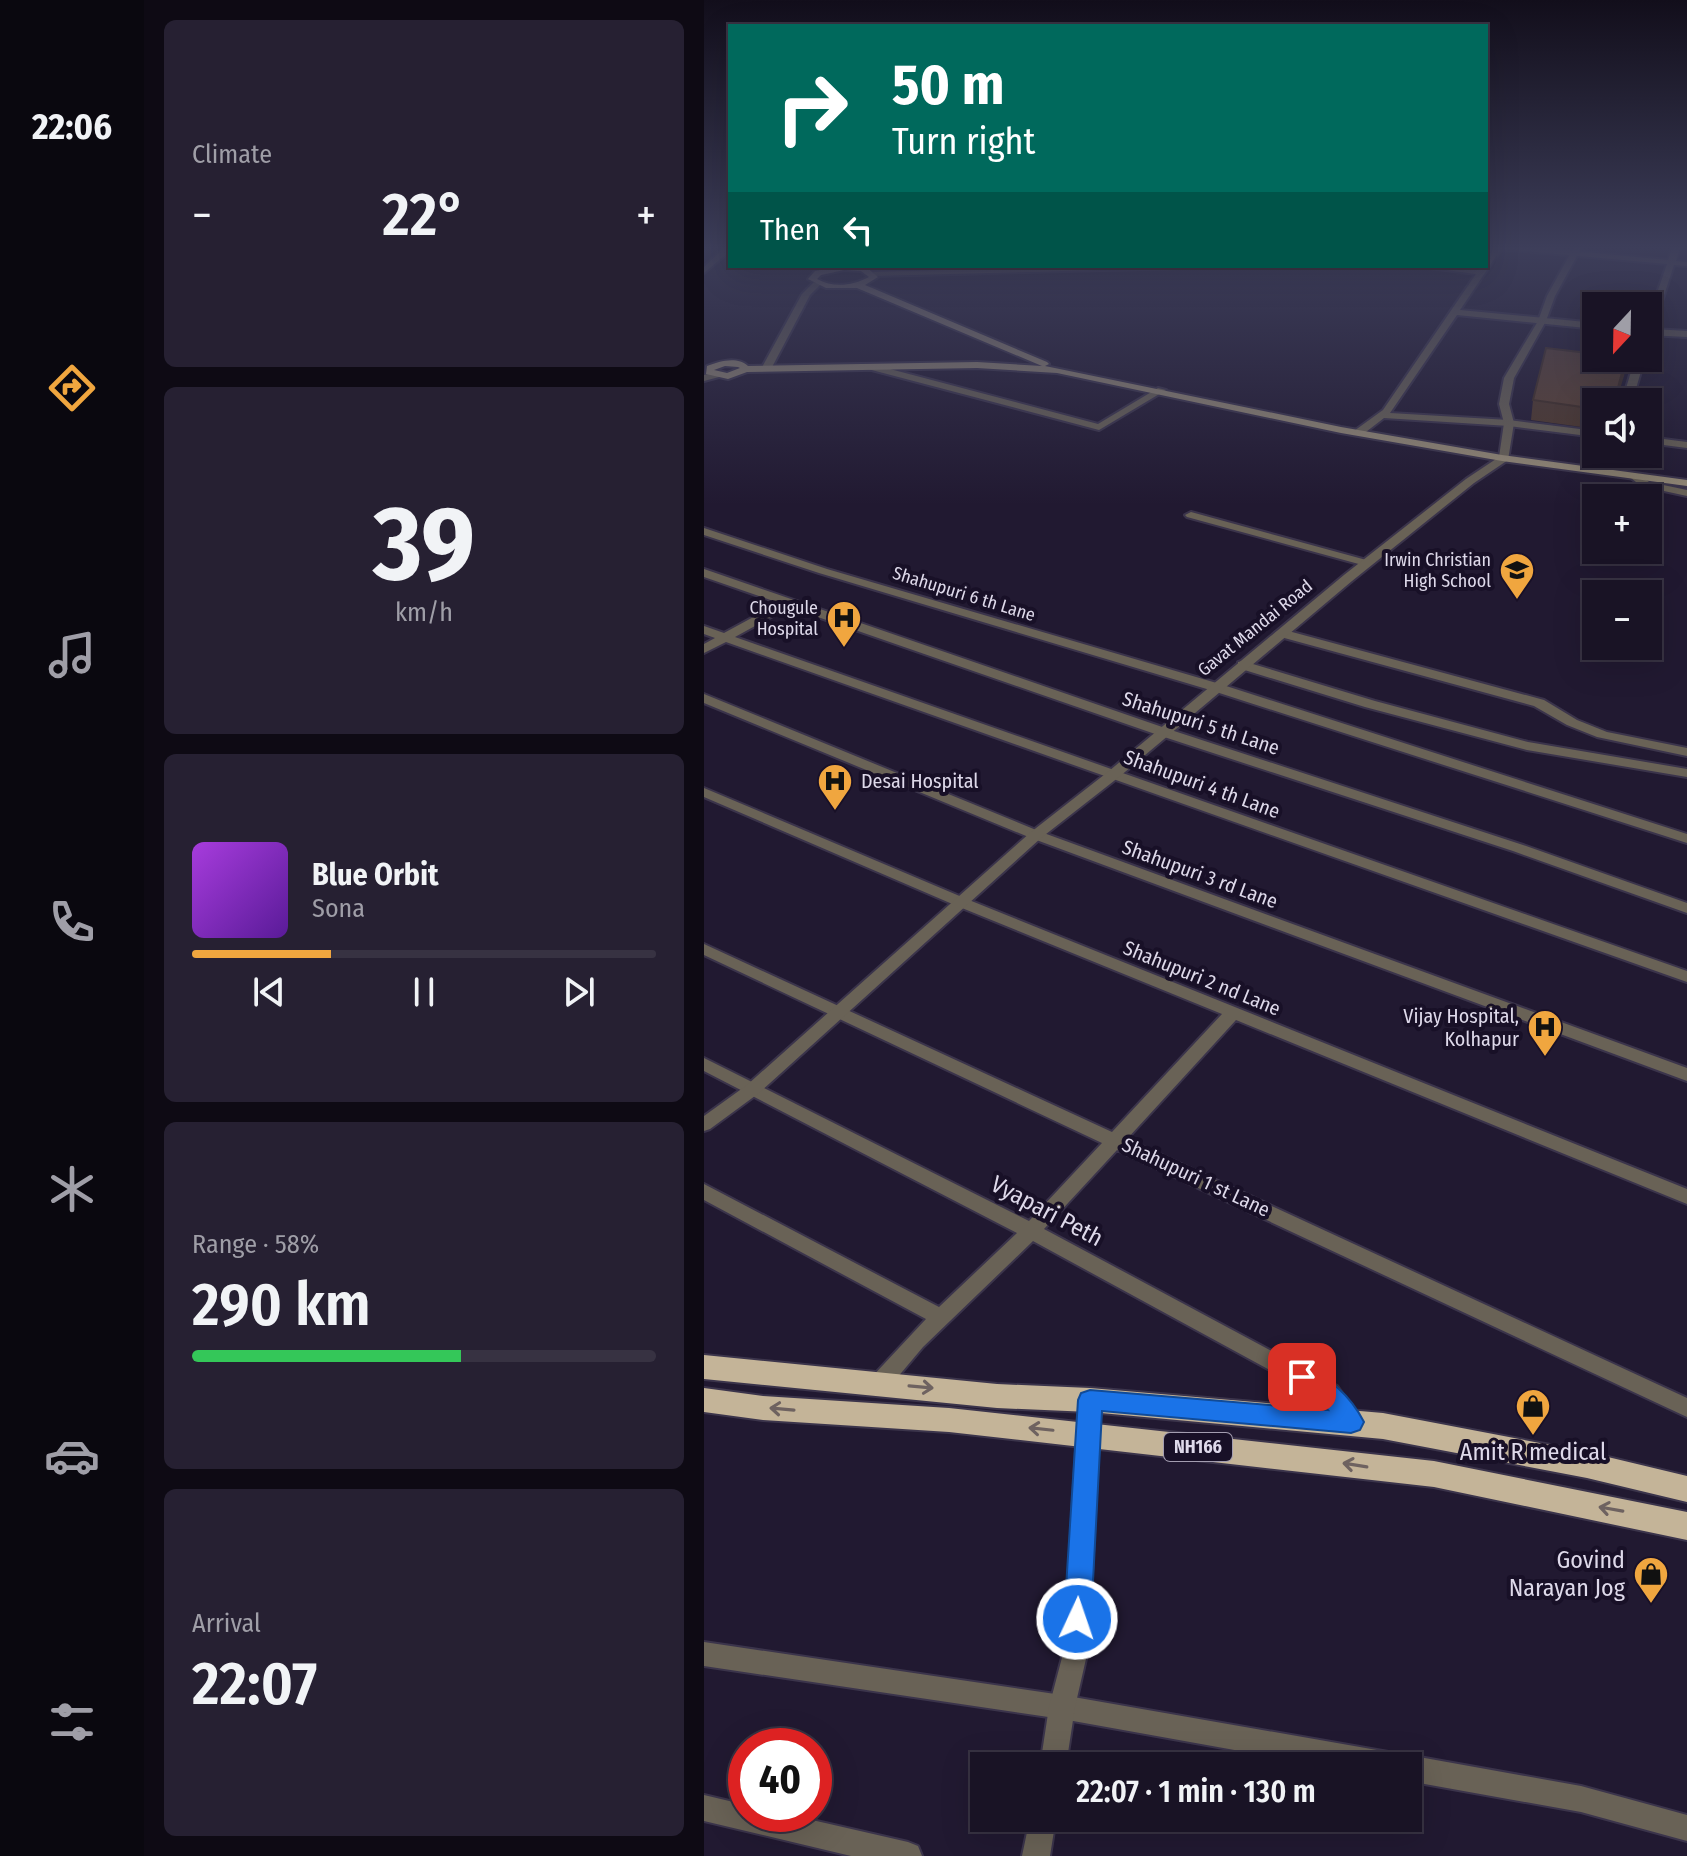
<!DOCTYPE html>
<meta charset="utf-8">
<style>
:root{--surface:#191325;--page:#262032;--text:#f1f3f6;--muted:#9f9ea7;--line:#373242;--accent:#f0a63f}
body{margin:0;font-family:"Fira Sans Condensed",sans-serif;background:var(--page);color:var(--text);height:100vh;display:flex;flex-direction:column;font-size:30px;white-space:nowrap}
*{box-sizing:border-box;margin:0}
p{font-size:26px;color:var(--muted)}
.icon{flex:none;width:44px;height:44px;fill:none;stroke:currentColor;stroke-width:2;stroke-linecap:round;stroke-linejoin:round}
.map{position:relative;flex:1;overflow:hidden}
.sheet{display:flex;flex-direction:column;gap:20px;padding:20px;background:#0e0a14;width:560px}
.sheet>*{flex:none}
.top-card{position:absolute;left:24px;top:24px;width:760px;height:244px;border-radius:0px;box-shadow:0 8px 32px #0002,0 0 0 2px var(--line);background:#00695c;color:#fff;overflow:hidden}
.needle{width:52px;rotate:202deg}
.tools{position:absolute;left:878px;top:292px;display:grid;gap:16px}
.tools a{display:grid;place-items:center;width:80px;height:80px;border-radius:0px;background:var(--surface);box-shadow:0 8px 32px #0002,0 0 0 2px var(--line);font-size:40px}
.speed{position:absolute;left:24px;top:1728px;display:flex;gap:16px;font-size:40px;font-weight:700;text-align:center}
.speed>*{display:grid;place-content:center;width:104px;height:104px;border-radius:50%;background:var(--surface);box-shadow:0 8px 32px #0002,0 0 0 2px var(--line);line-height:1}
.speed .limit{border:12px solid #d22;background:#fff;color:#111}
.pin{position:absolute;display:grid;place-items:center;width:68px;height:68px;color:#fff;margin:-34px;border-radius:16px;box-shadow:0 4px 12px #0006}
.me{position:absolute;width:88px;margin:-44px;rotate:3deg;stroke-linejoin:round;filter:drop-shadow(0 0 6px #0008)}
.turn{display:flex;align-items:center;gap:28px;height:168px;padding:0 32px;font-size:36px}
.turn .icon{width:104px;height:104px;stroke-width:2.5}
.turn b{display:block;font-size:56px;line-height:68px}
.then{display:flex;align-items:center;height:76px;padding:0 32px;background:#0003;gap:16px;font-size:30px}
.big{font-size:60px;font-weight:600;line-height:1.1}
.sheet .widget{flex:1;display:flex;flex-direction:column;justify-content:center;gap:12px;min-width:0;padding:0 28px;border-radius:12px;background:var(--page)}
.sheet .dial{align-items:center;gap:0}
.dial b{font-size:104px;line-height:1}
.song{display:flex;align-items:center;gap:24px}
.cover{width:96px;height:96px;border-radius:12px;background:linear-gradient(135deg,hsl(280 70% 55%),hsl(270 70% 35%))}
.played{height:8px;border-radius:4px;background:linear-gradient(90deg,var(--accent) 30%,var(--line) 30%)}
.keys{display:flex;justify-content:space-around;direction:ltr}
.heat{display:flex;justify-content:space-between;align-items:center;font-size:44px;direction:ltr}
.charge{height:12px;border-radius:6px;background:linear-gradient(90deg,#34c759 58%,var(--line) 0)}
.trip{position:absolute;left:266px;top:1752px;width:452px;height:80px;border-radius:0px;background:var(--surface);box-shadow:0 8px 32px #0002,0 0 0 2px var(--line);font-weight:600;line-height:80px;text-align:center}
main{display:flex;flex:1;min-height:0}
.tab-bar{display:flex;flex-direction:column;width:144px;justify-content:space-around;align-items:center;background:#0a080f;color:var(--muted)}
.tab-bar .icon{width:56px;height:56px}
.tab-bar .on{color:var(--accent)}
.tab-bar b{font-size:36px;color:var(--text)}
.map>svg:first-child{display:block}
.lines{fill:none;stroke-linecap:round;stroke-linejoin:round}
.minor-casing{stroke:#3b344b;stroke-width:4}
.tertiary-casing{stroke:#3b344b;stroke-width:4}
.secondary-casing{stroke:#3b344b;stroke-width:4}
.trunk-casing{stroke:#3b344b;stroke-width:4}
.minor{fill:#696256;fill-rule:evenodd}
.tertiary{fill:#696256;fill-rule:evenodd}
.secondary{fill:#948975;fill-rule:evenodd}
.trunk{fill:#c4b498;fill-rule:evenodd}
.wall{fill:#50392b}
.shaded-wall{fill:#412e23}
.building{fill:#5d4232;stroke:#412e23;stroke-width:2}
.oneway{stroke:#6e6260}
.route{fill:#1a73e8;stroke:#114b97;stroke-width:2}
.labels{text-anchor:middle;stroke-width:8;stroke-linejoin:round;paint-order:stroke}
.far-poi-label{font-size:18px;fill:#ded9ea;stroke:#181027;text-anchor:end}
.far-street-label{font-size:18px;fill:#ded9ea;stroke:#181027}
.shield{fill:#181027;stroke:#a39db0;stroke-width:2}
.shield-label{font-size:18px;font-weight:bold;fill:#ded9ea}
.street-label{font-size:20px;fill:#ded9ea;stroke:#181027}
.poi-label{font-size:20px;fill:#ded9ea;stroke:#181027;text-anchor:start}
.near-street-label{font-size:24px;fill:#ded9ea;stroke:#181027}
.near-poi-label{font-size:24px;fill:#ded9ea;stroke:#181027}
</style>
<main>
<nav class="tab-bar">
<b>22:06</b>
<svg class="icon on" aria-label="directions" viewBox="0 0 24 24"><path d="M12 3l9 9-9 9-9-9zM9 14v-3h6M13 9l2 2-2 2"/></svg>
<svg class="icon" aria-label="music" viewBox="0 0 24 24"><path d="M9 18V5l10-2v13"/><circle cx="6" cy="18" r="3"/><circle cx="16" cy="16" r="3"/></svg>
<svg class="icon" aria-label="phone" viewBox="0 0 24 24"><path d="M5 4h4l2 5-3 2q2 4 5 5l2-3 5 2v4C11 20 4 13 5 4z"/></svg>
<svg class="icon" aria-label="climate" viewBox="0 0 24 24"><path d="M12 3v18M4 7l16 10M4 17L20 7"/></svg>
<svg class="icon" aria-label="car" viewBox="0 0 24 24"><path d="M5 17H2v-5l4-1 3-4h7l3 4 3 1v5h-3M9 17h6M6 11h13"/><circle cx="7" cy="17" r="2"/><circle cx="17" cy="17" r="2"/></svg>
<svg class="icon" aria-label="filters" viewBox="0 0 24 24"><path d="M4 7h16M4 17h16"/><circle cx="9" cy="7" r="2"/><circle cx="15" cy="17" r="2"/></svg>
</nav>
<section class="sheet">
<div class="widget"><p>Climate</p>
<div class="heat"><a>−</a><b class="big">22°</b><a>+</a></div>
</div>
<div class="widget dial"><b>39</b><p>km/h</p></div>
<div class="widget">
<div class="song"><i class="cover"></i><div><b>Blue Orbit</b><p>Sona</p></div></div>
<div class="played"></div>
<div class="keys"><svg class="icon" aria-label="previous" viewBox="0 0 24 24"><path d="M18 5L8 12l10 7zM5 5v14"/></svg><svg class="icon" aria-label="pause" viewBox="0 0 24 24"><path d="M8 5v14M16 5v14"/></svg><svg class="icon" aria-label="next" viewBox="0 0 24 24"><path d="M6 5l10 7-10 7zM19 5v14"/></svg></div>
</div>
<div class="widget"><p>Range · 58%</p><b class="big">290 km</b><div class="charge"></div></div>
<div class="widget"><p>Arrival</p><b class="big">22:07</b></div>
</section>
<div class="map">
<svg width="983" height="1856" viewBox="0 0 983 1856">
<rect width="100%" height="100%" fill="#211931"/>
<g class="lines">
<g class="minor-casing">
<path id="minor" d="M23,245H26V251L0,273V267Z
M782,245H807L964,260L969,245H977L972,261L983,262V266L970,265L949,329L983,331V337L944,335V319L963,264L797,249L756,310L892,323V329L753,315L686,413L805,420L892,431V437L805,426L680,418L658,435H650V431L679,410L772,274L712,266L775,269L782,266V260L790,248L782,247Z
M110,282L117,284L106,295L67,369L59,371L57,369L98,294Z
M931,358H941L928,402H918Z
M167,364L394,424L454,388L462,390L395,430L164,369L162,367Z
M944,437L983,442V448L944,443Z
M927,474H935L945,482L983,490V496L937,486L927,478Z
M487,512L666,561L668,563L662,566L483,517L481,515Z
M0,528L123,569L516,684L983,834V843L506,690L115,573L0,535Z
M0,569L464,729L819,845L983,903V913L809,851L454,735L85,607L31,637L983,971V982L22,642L0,653V644L11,638L0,634V626L20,633L75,603L0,577Z
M577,629L840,700L873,720L903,732L983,748V756L893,737L863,725L830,706L573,636L571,633Z
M539,661L671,701L824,742L983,769V777L823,750L661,707L534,668V662Z
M0,694L337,832L983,1068V1081L327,838L0,703Z
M0,788L265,900L983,1189V1204L532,1020L423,1139L983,1398V1417L413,1150L340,1229L633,1386L658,1422L655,1428C636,1435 627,1412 617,1398L329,1241L219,1347L182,1391L174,1394L166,1391L163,1385L166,1379L222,1319L0,1200V1184L235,1307L313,1233L0,1071V1058L325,1221L398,1143L0,955V944L408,1132L518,1014L253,906L0,797Z
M0,1642L358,1695L690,1753L699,1757L704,1755L877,1786L983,1815V1841L877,1812L704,1781V1766H619L358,1719L0,1666Z
M0,1795L42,1805V1814H82L204,1842L214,1846L218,1856H147L0,1821Z"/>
</g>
<g class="tertiary-casing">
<path id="tertiary" d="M871,245H879L851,296L842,321L810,378L805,404L810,423L804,460L770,483L648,581L415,777L337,838L55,1093L6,1129L0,1131V1116L43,1085L327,832L405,771L640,575L762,479L795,457L800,423L795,404L800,378L834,321L843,296Z
M383,266H480L476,268L170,276L166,274L170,272Z
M12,372L15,373V377L0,381V375Z
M386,1391L394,1394L397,1400L384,1650L371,1707L362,1766H336L345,1707L360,1650L375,1400L378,1394Z
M326,1818H352L346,1856H318Z"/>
</g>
<g class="secondary-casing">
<path id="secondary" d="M138,266L162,267L174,277L161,285L343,362L345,364L341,366L637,427L798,455L983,480V486L798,461L637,433L353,373L273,368L43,372L24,379L2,374L3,366C16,361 33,356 44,366L273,362L338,366L153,288H122L104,279L111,271ZM140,270L157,271L165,277C148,286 129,288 113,279L117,275ZM21,366L34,367L36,368L23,373L10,370Z"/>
</g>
<g class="trunk-casing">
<path id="trunk" d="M0,1355L293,1384L386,1388L679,1413L883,1452L983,1476V1502L883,1478L679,1439L386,1412L293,1408L0,1379Z
M0,1388L59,1396L245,1408L730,1461L983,1512V1540L730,1487L245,1432L59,1420L0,1412Z"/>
</g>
<use href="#minor" class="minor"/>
<use href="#tertiary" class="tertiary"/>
<use href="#secondary" class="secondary"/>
<use href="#trunk" class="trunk"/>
</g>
<path class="wall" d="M922,358L920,376L892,402V429L827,420L829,400Z"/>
<path class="shaded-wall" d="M922,358L920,376L912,402H910Z"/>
<path class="building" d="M842,348L892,354V358H922L910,402H892V409L829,400Z"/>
<defs><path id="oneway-shaft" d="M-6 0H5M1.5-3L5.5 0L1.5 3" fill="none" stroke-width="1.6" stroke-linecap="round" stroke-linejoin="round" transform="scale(2)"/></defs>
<g class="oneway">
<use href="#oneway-shaft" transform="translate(217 1387) rotate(5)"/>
<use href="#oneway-shaft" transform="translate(78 1409) rotate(-175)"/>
<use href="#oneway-shaft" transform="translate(337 1429) rotate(-174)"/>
<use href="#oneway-shaft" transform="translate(651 1465) rotate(-171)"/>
<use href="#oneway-shaft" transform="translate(907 1509) rotate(-170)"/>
</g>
<linearGradient id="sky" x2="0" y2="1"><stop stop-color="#120e1b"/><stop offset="0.49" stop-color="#3d3e5a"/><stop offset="1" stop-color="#3d3e5a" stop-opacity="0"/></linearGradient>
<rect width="983" height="505" fill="url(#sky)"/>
<path class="route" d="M598,1367C626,1377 646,1395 660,1422L656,1430L647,1433L398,1411L387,1619L383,1628L373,1632L364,1628L360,1619L374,1400L377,1393L386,1390L624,1410C614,1396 593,1392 585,1377L589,1370Z"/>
<defs>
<g id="school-pin" transform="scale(1.8)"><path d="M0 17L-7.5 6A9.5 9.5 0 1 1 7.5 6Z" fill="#f0a63f" stroke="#181027"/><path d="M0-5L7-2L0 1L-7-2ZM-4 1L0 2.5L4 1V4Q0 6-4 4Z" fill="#111"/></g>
<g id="hospital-pin" transform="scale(1.8)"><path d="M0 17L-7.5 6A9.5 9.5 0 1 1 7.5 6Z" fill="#f0a63f" stroke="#181027"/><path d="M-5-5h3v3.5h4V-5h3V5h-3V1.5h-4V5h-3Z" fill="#111"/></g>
<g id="shop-pin" transform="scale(1.8)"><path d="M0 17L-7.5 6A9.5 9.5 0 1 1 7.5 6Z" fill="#f0a63f" stroke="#181027"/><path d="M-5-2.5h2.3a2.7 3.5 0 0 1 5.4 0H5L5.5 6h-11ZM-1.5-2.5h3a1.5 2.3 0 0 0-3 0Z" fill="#111"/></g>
</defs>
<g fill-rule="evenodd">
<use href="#school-pin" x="813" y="570"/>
<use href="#hospital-pin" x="140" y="618"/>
<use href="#hospital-pin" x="131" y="781"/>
<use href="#hospital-pin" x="841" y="1027"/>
<use href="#shop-pin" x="829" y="1406"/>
<use href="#shop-pin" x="947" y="1574"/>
</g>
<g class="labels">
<g class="far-poi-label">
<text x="787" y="566">Irwin Christian<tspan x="787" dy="21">High School</tspan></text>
<text x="114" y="614">Chougule<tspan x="114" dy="21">Hospital</tspan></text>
</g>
<g class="far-street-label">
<text transform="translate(260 594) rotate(17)" y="6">Shahupuri 6 th Lane</text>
<text transform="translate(551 628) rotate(-39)" y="6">Gavat Mandai Road</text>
</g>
<rect class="shield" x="460" y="1433" width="68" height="28" rx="6"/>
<g class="shield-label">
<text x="494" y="1453">NH166</text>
</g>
<g class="street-label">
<text transform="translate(497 723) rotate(18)" y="7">Shahupuri 5 th Lane</text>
<text transform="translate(498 784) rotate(20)" y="7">Shahupuri 4 th Lane</text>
<text transform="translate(496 874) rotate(20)" y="7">Shahupuri 3 rd Lane</text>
<text transform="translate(498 978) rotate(22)" y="7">Shahupuri 2 nd Lane</text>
<text transform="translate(492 1177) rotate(25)" y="7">Shahupuri 1 st Lane</text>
</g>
<g class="poi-label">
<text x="157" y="788">Desai Hospital</text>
<text x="815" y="1023" text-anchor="end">Vijay Hospital,<tspan x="815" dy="23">Kolhapur</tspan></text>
</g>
<g class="near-street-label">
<text transform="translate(343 1211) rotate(28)" y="8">Vyapari Peth</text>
</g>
<g class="near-poi-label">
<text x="829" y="1460">Amit R medical</text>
<text x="921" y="1568" text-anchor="end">Govind<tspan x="921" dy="28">Narayan Jog</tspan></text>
</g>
</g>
</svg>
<div class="tools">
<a><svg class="needle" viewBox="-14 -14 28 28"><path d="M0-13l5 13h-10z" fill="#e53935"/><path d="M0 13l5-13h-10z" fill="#9f9ea7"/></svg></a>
<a><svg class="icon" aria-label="sound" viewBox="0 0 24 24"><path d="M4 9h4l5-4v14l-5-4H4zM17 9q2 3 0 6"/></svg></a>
<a>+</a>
<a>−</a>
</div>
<div class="speed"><div class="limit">40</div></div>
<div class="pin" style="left:598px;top:1377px;background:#d93025"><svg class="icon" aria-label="arrive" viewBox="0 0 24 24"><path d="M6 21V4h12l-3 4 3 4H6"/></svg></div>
<svg class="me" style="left:373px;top:1619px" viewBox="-20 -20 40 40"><circle r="17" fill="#1a73e8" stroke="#fff" stroke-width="3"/><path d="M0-11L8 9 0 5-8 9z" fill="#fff"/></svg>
<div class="trip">22:07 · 1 min · 130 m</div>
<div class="top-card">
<div class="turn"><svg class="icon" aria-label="right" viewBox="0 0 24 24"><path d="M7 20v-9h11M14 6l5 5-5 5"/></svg><div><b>50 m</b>Turn right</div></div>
<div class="then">Then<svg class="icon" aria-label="left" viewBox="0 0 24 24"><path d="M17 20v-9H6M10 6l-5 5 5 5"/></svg></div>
</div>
</div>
</main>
